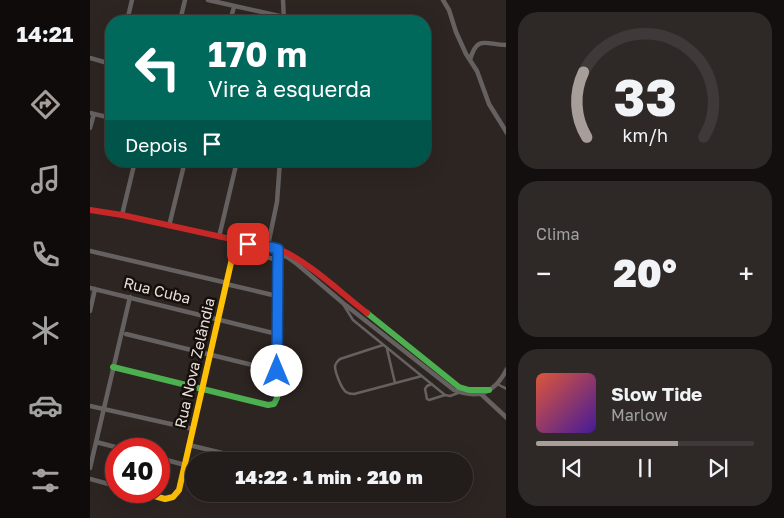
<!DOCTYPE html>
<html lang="pt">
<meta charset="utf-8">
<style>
:root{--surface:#221c1a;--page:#2e2927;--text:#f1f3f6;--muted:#a2a1a2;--line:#3f3a39;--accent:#a79e9a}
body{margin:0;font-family:"Golos Text",sans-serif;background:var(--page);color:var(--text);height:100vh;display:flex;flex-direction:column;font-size:19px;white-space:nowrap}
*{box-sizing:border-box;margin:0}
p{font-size:16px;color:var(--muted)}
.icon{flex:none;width:28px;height:28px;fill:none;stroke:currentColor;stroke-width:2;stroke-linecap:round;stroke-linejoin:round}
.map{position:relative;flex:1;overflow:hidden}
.side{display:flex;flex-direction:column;gap:12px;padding:12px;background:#130f0e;width:278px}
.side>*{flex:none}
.top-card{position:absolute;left:15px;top:15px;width:326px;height:152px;border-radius:20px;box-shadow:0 5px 20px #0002,0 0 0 1px var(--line);background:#00695c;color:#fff;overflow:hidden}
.speed{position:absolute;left:15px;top:438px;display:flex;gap:10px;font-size:25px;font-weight:700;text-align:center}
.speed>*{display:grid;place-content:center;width:65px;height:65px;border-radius:50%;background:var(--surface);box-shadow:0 5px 20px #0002,0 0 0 1px var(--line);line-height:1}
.speed .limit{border:8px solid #d22;background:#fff;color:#111}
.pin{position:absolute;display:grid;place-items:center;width:42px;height:42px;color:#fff;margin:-21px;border-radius:10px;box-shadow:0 2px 8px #0006}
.me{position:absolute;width:55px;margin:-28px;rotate:0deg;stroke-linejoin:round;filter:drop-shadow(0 0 4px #0008)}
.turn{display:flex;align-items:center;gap:18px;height:105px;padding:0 20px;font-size:22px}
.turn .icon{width:65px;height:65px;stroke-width:2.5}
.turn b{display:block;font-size:35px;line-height:42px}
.then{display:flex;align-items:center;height:48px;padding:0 20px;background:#0003;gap:10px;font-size:19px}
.big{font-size:38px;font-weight:800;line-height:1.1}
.side .card{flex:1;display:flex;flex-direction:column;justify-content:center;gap:8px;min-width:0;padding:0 18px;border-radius:20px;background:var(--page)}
.side .dial{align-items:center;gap:0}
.dial svg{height:130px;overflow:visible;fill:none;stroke:var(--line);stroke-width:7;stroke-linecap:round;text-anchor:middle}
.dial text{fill:var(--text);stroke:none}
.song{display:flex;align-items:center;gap:15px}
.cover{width:60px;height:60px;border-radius:8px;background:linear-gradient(135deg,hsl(10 70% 55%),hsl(260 70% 35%))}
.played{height:5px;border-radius:2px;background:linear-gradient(90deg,var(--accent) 65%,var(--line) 65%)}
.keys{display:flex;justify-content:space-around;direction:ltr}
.heat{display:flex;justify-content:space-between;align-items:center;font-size:28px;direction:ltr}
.trip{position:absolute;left:95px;top:452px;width:288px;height:50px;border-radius:25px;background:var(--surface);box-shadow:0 5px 20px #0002,0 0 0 1px var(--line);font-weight:800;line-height:50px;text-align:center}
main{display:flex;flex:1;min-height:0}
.tab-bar{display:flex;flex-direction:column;width:90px;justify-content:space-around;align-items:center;background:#0e0b0a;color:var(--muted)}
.tab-bar .icon{width:35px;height:35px}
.tab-bar .current{color:var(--accent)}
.tab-bar b{font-size:22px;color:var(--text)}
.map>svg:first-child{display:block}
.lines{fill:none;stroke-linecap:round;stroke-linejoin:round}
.lane{stroke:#656160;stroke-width:2.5}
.street{stroke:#656160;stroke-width:4.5}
.fast{stroke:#4caf50;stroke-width:6}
.slow{stroke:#ffc107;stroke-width:6}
.jam{stroke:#c62828;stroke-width:6}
.route-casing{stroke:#114b97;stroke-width:12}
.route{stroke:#1a73e8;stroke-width:9}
.labels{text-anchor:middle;stroke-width:5;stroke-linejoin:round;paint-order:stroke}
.street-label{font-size:15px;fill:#e9dfda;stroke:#150f0c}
</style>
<main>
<nav class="tab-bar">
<b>14:21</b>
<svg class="icon current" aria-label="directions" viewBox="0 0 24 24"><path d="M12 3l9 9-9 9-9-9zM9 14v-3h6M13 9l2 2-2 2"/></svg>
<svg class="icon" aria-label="music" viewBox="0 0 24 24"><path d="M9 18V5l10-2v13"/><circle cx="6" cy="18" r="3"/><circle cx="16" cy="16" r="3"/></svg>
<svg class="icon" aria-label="phone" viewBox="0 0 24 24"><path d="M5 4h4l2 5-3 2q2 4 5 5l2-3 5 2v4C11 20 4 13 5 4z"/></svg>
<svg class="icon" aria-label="climate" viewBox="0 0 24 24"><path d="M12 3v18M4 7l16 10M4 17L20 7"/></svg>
<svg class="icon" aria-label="car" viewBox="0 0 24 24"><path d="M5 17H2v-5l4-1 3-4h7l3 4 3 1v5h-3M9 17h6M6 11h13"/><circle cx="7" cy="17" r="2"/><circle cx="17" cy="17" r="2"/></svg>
<svg class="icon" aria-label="filters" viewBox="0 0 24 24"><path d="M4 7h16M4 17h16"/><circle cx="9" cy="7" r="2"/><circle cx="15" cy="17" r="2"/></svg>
</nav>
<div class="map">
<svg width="417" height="518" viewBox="0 0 417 518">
<rect width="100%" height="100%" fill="#2d2522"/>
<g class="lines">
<path class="lane" d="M253,304L263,320L355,395L360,396L368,393
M293,345L250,359C247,362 246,362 245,366C245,372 251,388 256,392C259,394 261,394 264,394L332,376
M297,349L305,383
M342,384L337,386L335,389L337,399L339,400L355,395
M407,384L417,389"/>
<path class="street" d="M118,0L194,17
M193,0L194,21
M353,0L359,10L366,32L376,54L387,71L399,104L417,133
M37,21L42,0
M90,21L95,0
M140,21L144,7
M0,58L21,64
M380,60C387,34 396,45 417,45
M0,113L21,118
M0,128L4,114
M190,161L187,202L177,250L197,257L207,264L253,303L364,390C390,400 405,392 417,369
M32,215L45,161
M79,226L95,161
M129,237L147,161
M144,249L188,260
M0,251L133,282
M136,284L187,296
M0,288L187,334
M0,311L5,289
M36,334L187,371
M391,394L417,418
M0,406L103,429
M6,442L33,449
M99,445L165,461
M69,458L95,465
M0,468L40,297
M0,479L26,486"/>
<path class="fast" d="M277,313L369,387L379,390H399
M23,367L178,405L184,404L187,398L188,249"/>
<path class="slow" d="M47,491L75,499L83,497L89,490L146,241"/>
<path class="jam" d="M0,210L32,215L191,250C220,263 251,293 277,313"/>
</g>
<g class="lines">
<g class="route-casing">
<path id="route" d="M158,244C168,246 178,246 188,249L187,371"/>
</g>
<use href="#route" class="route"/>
</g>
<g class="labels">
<g class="street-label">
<text transform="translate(67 291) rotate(14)" y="5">Rua Cuba</text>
<text transform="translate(105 363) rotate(-77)" y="5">Rua Nova Zelândia</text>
</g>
</g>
</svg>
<div class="speed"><div class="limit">40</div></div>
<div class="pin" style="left:158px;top:244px;background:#d93025"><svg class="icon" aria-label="arrive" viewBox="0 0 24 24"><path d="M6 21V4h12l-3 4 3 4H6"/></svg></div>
<svg class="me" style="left:187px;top:371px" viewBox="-20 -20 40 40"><circle r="19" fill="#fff"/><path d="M0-13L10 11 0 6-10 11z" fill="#1a73e8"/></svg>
<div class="trip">14:22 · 1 min · 210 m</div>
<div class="top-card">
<div class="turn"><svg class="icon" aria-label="left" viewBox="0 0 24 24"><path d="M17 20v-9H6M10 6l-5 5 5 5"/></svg><div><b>170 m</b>Vire à esquerda</div></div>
<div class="then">Depois<svg class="icon" aria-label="arrive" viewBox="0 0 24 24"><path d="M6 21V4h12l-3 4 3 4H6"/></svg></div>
</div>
</div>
<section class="side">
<div class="card dial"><svg viewBox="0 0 100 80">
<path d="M14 69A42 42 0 1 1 86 69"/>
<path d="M14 69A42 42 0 0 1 12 29" stroke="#a79e9a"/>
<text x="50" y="56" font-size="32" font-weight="700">33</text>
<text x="50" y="72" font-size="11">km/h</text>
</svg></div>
<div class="card"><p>Clima</p>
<div class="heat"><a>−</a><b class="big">20°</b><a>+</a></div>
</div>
<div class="card">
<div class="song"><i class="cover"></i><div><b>Slow Tide</b><p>Marlow</p></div></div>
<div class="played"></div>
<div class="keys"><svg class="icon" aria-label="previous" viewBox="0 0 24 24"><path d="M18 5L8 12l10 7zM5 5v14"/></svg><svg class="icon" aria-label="pause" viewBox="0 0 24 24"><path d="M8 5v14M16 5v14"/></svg><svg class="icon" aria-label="next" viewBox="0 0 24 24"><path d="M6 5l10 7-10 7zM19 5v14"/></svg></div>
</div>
</section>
</main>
